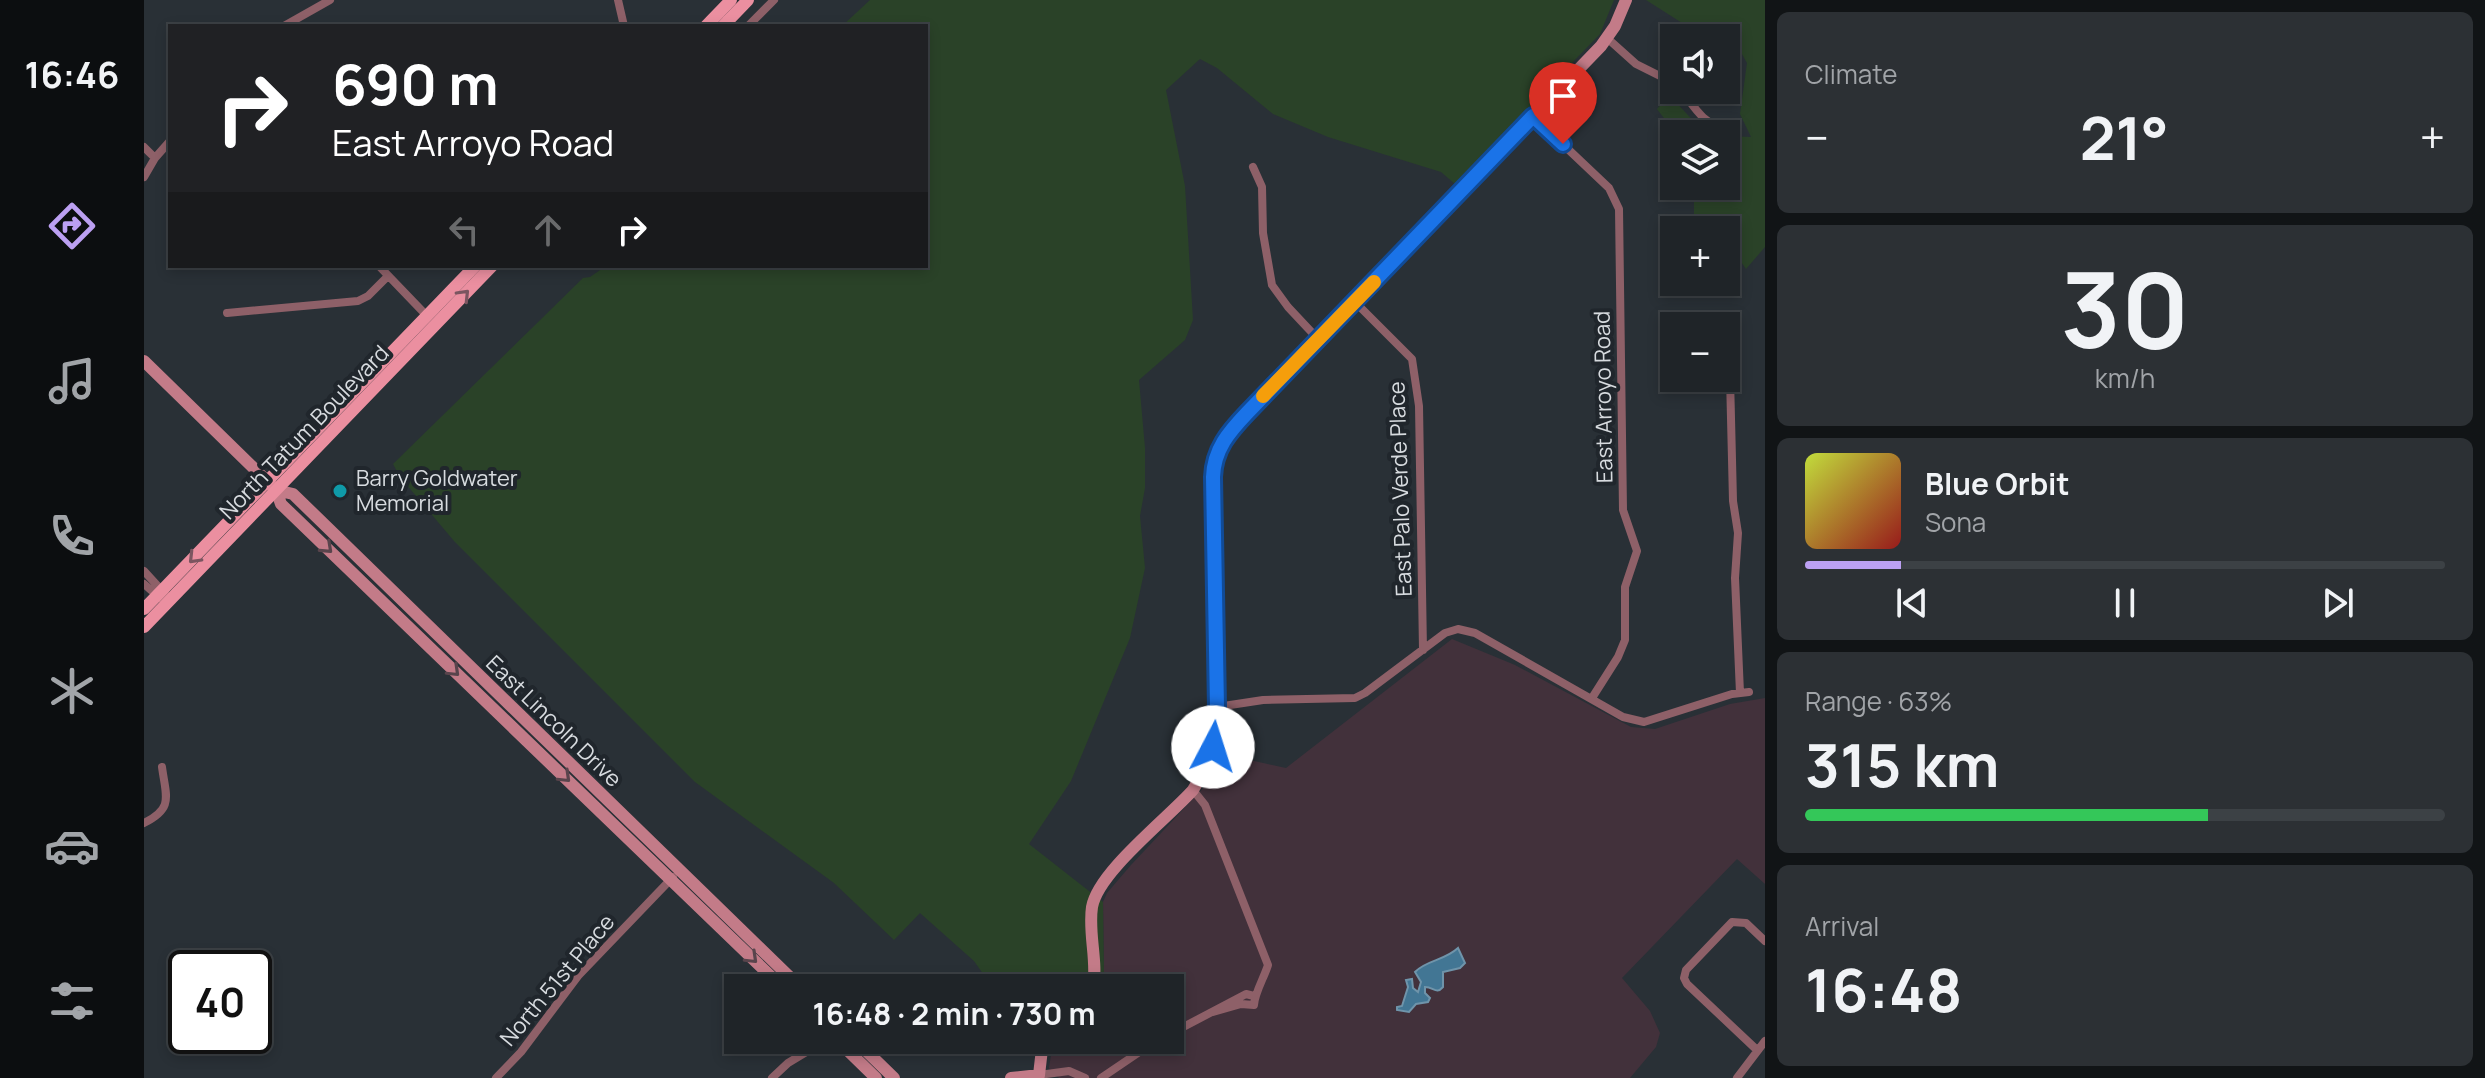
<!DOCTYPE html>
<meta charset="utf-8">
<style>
:root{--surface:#1f2428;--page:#2c3034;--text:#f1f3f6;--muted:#a1a4a8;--line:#3c4145;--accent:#bca0f2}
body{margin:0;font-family:Manrope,sans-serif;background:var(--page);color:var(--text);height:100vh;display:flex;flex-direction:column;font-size:30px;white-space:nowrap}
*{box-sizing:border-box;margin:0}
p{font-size:26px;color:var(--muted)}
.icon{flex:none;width:44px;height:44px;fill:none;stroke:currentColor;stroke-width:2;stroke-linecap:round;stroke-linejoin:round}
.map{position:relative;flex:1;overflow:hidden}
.side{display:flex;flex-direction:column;gap:12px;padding:12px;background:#111416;width:720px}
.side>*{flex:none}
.guide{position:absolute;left:24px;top:24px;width:760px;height:244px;border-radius:0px;box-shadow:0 4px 12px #0003,0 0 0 2px var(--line);background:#202124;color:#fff;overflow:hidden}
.tools{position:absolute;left:1516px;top:24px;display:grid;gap:16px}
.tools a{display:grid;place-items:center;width:80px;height:80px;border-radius:0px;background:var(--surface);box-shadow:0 4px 12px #0003,0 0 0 2px var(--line);font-size:40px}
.speed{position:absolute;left:24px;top:950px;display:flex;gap:16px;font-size:40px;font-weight:700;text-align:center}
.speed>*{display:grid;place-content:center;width:104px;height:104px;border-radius:50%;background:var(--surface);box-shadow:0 4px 12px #0003,0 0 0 2px var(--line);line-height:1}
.speed .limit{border:4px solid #111;border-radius:12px;background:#fff;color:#111}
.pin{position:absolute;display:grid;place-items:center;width:68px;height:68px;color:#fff;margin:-82px -34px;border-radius:50% 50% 50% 0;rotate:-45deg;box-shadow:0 0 8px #0007}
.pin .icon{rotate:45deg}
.me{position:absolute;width:88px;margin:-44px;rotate:5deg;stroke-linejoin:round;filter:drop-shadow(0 0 6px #0008)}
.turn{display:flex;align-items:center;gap:28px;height:168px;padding:0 32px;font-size:36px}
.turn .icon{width:104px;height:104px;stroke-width:2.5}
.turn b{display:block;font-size:56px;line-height:68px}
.lanes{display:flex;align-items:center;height:76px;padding:0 32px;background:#0003;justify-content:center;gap:40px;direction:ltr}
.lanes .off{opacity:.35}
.big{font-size:60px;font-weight:700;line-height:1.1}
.side .tile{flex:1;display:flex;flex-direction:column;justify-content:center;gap:12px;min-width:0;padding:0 28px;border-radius:12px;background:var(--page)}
.side .dial{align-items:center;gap:0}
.dial b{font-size:104px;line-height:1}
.song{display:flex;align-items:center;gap:24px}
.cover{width:96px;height:96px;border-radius:12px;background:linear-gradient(135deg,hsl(70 70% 55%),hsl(0 70% 35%))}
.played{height:8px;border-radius:4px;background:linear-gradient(90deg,var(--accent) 15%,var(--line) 15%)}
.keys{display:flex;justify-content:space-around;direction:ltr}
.heat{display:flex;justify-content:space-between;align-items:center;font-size:44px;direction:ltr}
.charge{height:12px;border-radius:6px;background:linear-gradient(90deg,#34c759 63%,var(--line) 0)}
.trip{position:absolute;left:580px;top:974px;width:460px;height:80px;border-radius:0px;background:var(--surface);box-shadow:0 4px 12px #0003,0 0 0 2px var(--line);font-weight:700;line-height:80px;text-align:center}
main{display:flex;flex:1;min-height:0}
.tabs{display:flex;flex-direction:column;width:144px;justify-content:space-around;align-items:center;background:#0c0e10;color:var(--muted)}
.tabs .icon{width:56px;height:56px}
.tabs .current{color:var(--accent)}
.tabs b{font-size:36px;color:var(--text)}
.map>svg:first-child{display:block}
.commercial{fill:#42313b}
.green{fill:#2a4228}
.water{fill:#427694;stroke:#6f94aa;stroke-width:2}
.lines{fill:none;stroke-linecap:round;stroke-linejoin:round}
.street{stroke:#8e6068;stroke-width:8}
.secondary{stroke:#c37b88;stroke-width:12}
.primary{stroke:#eb8fa0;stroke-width:12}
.oneway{stroke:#7b5560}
.oneway2{stroke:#59444c}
.route-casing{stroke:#114b97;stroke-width:20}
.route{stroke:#1a73e8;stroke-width:14}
.slow{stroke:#f59e0b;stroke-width:14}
.culture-dot{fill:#0f9aa8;stroke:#20262c;stroke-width:3}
.labels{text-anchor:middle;stroke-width:8;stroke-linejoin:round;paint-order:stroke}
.street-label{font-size:22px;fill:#d7dbdf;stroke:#20262c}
.poi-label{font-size:22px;fill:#d7dbdf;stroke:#20262c;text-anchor:start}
</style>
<main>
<nav class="tabs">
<b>16:46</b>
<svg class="icon current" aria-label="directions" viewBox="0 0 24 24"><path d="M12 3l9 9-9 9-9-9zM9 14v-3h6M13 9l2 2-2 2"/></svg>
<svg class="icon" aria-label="music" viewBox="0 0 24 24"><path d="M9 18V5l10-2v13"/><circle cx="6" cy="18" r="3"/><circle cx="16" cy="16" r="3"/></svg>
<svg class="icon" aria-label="phone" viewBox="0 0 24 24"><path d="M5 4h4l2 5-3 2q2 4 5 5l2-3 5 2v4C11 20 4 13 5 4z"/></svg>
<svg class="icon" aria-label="climate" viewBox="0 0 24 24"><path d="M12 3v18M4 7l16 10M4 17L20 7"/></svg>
<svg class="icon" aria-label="car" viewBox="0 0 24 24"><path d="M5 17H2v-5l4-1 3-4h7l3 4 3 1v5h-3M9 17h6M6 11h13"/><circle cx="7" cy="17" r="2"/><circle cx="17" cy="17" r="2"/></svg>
<svg class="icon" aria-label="filters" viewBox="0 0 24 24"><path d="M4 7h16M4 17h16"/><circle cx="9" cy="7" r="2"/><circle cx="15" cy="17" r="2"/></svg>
</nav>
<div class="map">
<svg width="1621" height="1078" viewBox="0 0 1621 1078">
<rect width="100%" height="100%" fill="#293036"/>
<path class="commercial" d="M1308,639L1371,665L1487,727L1511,729L1586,704L1621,698V884L1593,859L1478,978L1506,1011L1516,1033L1512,1047L1486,1078H915L905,1068L908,1048L923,1040H1026V988H957L960,979L959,902L963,893L987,865L1064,783L1083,755L1142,768Z"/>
<path class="green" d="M726,0H1470L1456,34L1311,184L1297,172L1184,137L1129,114L1073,68L1056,59L1022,90L1041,186L1049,320L1041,340L995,380L1001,448V488L996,516L1001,568L986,638L927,781L885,844L959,902L960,979L957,988H849L830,961L776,913L750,940L690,883L551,782L310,541L256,477L249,464L439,278L446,277L462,266H782V26H698Z
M1502,0H1621V247L1602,269L1588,249L1582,252V230H1563L1550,220V186H1582V136L1607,137L1596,114L1603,63L1594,47L1582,51V38H1548L1546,28Z
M1525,95L1560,132L1571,134H1532L1513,109Z"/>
<path class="water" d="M1314,948L1321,963L1316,968L1299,972V987C1292,995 1290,987 1281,987V993L1286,998L1284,1002L1272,1004L1265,1012L1253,1010V1007L1258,1006L1264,987L1262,980L1268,979L1269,988L1274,992L1277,982L1271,972C1282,960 1300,961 1314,948Z"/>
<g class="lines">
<path class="street" d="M474,0L480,26
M140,26L186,0
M604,26L630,0
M1463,38L1492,64L1530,83
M1537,90C1550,106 1558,124 1580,127
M1389,116L1465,188L1475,209L1479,510L1493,551L1481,587V640L1474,657L1448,698
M0,147L11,158
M1109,167L1118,187L1119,233L1128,285L1144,307L1174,339
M0,177L11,158L26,141
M235,266L284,317
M1211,302L1268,359L1275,406L1279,650
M83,313L214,301L224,296L243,277
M1586,377L1589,501L1594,533L1591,578L1596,693
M0,571L21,594
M0,584L16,598
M1073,707L1119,700L1211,698L1221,693L1301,633L1314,629L1331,633L1479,717L1500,722L1588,694L1605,692
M1049,790L1061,805L1124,965C1120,978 1111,992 1110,1005L1097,1004L1069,1012
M0,823C30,808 22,797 18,767
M1026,1034L1102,994L1110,996
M1613,1050L1543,984L1540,978L1542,970L1588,922L1602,923L1621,941
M895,1075L925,1071L941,1078
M352,1078L377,1052L434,976L529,877
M628,1078L644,1063L682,1040
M957,1078L1013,1040
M1593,1078L1621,1041"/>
<path class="secondary" d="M0,361L132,490L137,504L639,988
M132,490L149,494L657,988
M949,988C954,961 944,934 948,907C954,872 1023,819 1049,790L1066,760L1072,736L1069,477C1071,449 1085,433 1103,413L1457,46L1471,26L1482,0
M693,1040L732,1078
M711,1040L750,1078
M867,1078L895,1075L898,1049L907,1040"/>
<path class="primary" d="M562,26L587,0
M579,26L604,0
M0,609L331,266
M0,627L348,266"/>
</g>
<defs><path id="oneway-chevron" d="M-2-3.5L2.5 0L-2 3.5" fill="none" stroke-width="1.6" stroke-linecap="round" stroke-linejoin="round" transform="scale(2)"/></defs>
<g class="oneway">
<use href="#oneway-chevron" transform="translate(320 295) rotate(-46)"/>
<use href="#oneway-chevron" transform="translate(50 558) rotate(134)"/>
</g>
<g class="oneway2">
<use href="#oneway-chevron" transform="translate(183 548) rotate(43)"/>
<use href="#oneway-chevron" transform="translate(310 671) rotate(44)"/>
<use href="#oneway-chevron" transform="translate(421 777) rotate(44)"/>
<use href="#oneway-chevron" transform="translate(608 958) rotate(44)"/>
</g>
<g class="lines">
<g class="route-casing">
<path id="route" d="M1069,747L1073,707L1069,477C1070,449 1085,432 1103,413L1389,116L1419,144"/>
</g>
<use href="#route" class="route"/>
<path class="slow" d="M1119,396L1230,282"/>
</g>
<circle class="culture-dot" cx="196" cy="491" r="8"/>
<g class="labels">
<g class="street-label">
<text transform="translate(1459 397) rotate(-91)" y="8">East Arroyo Road</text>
<text transform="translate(160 432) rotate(-46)" y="8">North Tatum Boulevard</text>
<text transform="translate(1256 489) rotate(-92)" y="8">East Palo Verde Place</text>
<text transform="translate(410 721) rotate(44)" y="8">East Lincoln Drive</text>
<text transform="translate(413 980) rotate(-50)" y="8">North 51st Place</text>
</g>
<g class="poi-label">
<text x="212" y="486">Barry Goldwater<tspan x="212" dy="25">Memorial</tspan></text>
</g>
</g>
</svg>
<div class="tools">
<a><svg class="icon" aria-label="sound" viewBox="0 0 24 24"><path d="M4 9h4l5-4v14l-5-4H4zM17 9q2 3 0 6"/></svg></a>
<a><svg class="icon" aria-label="layers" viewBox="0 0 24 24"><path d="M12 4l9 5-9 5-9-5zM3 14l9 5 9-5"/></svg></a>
<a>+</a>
<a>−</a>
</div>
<div class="speed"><div class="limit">40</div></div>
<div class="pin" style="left:1419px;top:144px;background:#d93025"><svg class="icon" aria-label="arrive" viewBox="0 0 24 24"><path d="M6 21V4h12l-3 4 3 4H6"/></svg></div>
<svg class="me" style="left:1069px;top:747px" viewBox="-20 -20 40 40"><circle r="19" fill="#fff"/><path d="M0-13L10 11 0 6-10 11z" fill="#1a73e8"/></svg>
<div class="trip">16:48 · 2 min · 730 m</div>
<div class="guide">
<div class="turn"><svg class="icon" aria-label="right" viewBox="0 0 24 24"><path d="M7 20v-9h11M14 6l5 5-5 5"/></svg><div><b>690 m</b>East Arroyo Road</div></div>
<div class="lanes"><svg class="icon off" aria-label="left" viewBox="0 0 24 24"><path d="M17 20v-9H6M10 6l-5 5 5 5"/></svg><svg class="icon off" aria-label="ahead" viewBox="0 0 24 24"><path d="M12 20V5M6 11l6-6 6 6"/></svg><svg class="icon" aria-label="right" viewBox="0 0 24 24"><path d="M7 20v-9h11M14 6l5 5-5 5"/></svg></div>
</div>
</div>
<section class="side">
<div class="tile"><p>Climate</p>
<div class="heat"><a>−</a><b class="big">21°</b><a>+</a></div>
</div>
<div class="tile dial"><b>30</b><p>km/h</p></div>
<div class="tile">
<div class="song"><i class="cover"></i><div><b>Blue Orbit</b><p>Sona</p></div></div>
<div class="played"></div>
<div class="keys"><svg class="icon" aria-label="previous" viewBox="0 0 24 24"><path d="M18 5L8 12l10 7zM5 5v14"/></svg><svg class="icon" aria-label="pause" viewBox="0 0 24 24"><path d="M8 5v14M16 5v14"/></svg><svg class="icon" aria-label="next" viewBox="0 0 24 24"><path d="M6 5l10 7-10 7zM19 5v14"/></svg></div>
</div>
<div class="tile"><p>Range · 63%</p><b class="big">315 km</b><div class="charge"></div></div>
<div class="tile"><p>Arrival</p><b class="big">16:48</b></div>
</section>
</main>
